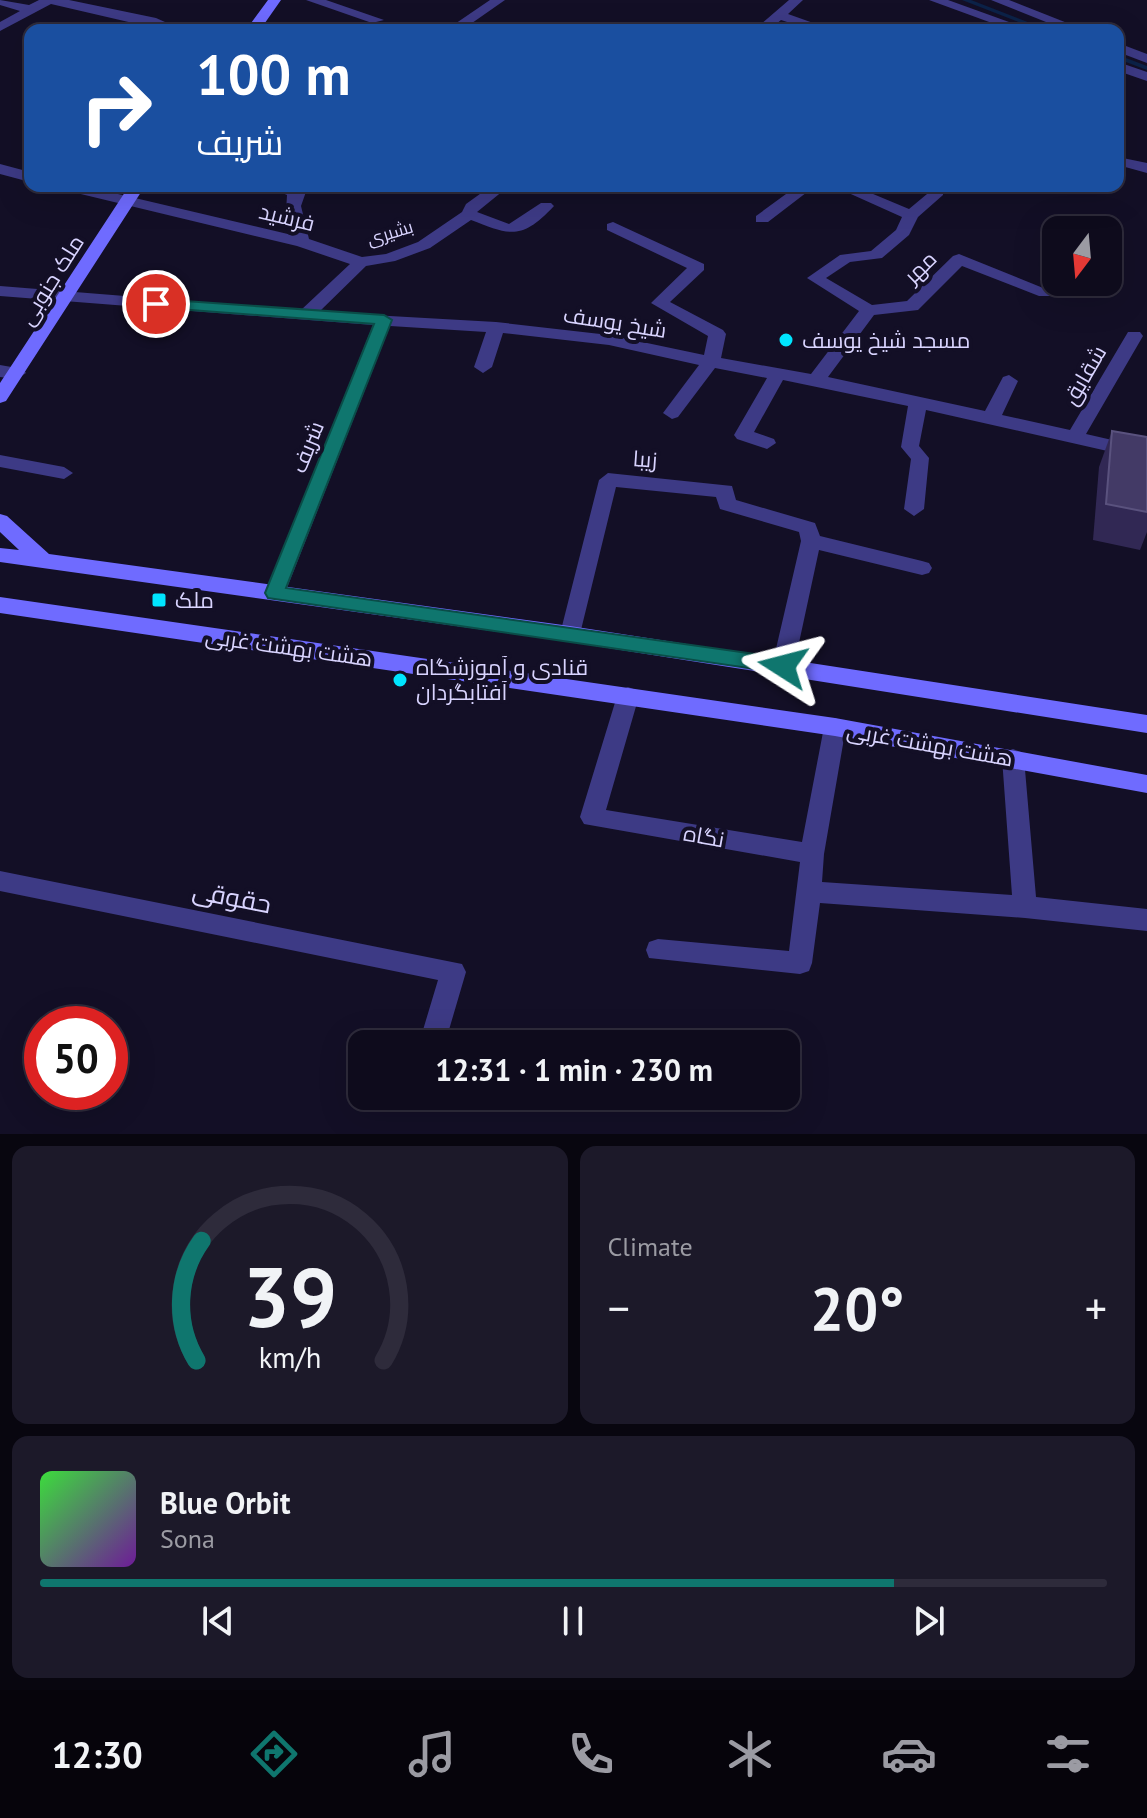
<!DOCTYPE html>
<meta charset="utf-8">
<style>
:root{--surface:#0e0b1c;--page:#1c1929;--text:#f1f3f6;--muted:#9b9ba3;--line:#2e2b3b;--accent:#0f766e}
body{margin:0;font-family:"PT Sans",Cairo,sans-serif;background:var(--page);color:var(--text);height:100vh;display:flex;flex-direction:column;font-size:30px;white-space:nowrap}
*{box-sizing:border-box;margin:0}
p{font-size:26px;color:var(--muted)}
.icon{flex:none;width:44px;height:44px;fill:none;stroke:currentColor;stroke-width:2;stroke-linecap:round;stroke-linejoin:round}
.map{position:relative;height:1134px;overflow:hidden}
.details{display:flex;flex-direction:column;gap:12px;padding:12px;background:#08060f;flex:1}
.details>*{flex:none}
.top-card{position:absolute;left:24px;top:24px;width:1100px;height:168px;border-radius:16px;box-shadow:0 8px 32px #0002,0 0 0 2px var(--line);background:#1a4fa0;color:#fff;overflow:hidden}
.needle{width:52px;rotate:196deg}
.controls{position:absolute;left:1042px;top:216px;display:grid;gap:16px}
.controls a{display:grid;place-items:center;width:80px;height:80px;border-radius:16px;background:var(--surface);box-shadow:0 8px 32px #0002,0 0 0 2px var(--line);font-size:40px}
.speed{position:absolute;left:24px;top:1006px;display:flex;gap:16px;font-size:40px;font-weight:700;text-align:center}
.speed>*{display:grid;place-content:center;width:104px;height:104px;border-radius:50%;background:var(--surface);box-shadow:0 8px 32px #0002,0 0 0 2px var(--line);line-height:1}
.speed .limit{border:12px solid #d22;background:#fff;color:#111}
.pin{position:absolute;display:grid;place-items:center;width:68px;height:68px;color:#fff;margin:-34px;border:4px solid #fff;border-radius:50%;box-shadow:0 2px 8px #0007}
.me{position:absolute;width:88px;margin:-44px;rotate:279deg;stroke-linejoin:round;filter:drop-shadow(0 0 6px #0008)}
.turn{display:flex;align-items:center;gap:28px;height:168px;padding:0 40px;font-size:36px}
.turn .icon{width:104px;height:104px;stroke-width:2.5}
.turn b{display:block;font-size:56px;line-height:68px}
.big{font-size:60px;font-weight:700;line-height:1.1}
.details .tile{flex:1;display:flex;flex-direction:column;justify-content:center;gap:12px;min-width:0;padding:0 28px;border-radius:16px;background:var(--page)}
.details .dial{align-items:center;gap:0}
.dial svg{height:208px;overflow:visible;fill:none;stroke:var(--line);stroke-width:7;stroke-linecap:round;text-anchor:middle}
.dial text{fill:var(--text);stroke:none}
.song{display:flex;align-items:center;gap:24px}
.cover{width:96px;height:96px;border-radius:12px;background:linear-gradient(135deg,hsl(120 70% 55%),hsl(280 70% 35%))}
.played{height:8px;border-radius:4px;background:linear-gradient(90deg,var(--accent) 80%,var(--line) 80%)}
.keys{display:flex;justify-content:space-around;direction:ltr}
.heat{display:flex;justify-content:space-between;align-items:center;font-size:44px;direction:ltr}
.details .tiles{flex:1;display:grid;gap:12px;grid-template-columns:1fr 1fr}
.tile:last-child{grid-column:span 2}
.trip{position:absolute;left:348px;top:1030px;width:452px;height:80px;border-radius:16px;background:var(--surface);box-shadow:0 8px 32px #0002,0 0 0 2px var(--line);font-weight:700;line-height:80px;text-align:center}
.tabs{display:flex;height:128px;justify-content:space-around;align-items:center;background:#06040b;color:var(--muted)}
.tabs .icon{width:56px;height:56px}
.tabs .selected{color:var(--accent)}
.tabs b{font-size:36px;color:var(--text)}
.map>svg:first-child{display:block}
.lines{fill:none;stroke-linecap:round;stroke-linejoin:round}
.stream{fill:#0c2248;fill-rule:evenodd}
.street{fill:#3d3a85;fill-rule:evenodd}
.secondary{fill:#6f6bff;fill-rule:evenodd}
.wall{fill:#312854}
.building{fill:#433a66;stroke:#5a527e;stroke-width:2}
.route{fill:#0f766e;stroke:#0a4d48;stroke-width:2}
.poi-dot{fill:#00e5ff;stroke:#130f26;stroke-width:3}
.labels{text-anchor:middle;stroke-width:8;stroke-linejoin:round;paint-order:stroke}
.far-street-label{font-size:18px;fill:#d9d4ff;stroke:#130f26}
.street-label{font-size:22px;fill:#d9d4ff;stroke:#130f26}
.poi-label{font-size:22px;fill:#d9d4ff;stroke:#130f26;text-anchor:start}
.near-street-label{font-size:26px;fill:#d9d4ff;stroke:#130f26}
</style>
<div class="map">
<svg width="1147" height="1134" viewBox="0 0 1147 1134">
<rect width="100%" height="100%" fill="#130f26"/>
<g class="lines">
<path class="stream" d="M962,0H971L1048,30H1039Z
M1118,55L1147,66V70L1118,59Z"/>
<path class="street" d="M0,0L29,5L39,0H69L156,18L183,30H163L51,4L0,31V22L20,11L0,5Z
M306,0H326L384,20L372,23Z
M490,0H505L462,30H446Z
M789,0H803L788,14L833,30H812L781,20L769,30H754Z
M929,0H948L1031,30H1011Z
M991,0H1009L1085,30H1066Z
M1118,43L1147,54V63L1118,52Z
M1118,62L1147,72V81L1118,71Z
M1118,157L1147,163V173L1118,165Z
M0,164L30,172V182L0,174Z
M57,186H84L292,235L286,213L287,195L266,186H308L301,206L309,239L362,257L386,254L418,242L462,212L466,204L491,186H509L477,212L509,224L541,203H551L554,206C521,241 510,235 471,220L430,248L395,261L366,266L319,312L496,322L609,335L704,355L708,336L651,303L687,268L607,230V224L613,222L704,264V270L670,302L723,330L726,334L721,358L811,374L859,311L807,278L840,255L871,251L896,230L902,217L833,186H854L909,209L933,189H943V195L918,217L909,235L882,258L850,262L826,278L872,305L907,301L953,256L959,254L1053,292L1051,296H1039L962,266L918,310L874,315L828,377L985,411L1003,377L1009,375L1018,381L1002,415L1070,430L1128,332H1140L1143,336L1086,434L1147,448V460L926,410L919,446L929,458L924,509L914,516L904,509L911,459L901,447L908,406L783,380L754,432L774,439L776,443L767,449L737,439L734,435L767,378L715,368L678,417L672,419L663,413L699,365L609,345L503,333L492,367L483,373L474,367L486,332L390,326L285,593L282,598H268L265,593L373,325L0,296V286L301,310L350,264L297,246L60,189Z
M797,186H815L768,222H756V216Z
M0,365L23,369L26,373L17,379L0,377Z
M0,455L64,467L73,473L64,479L0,467Z
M608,473L732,486L736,500L815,523L820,536L922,561L929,563L932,568L929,573L922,575L819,550L794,666L791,672L783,674L775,672L772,666L801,541L799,532L720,509L716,497L616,487L580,634L577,640H563L560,634L599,480Z
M628,687L636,690L639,696L606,810L802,842L824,727L827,721L835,718L843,721L846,727L824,854L822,882L1012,895L1002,758L1005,752L1013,749L1021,752L1024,758L1036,897L1147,909V931L1025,918L820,903L812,963L809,971L800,974L649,958L646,950L649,942L658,939L789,951L800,862L584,824L580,817L617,696L620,690Z
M0,871L462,964L466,972L446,1040L444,1044H422L420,1040L438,980L0,891Z"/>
<path class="secondary" d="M268,0H281L260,30H246Z
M129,186H145L6,401L0,403V383Z
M0,514L7,516L49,554L570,626L1147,715V733L570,642L0,562V548L19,550L0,532Z
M0,597L835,718L1147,775V793L835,736L0,613Z"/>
</g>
<path class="wall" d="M1112,431L1147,437V532L1140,550L1093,540L1099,467Z"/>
<path class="building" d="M1112,431L1147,437V512L1106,504Z"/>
<path class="route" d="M156,299L384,315L392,320L286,588L783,658L790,660L792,666L790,671L783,673L268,598L265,593L374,324L151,307V301Z"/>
<g class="poi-dot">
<circle cx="786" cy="340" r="8"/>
<rect x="151" y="592" width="16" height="16" rx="4"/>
<circle cx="400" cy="680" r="8"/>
</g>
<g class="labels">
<g class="far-street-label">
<text transform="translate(390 233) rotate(-17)" y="6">بشیری</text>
</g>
<g class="street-label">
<text transform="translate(287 217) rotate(14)" y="8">فرشید</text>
<text transform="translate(920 267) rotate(-44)" y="8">مهر</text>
<text transform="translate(51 280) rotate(-58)" y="8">ملک جنوبی</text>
<text transform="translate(615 322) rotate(9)" y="8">شیخ یوسف</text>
<text transform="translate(1084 375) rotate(-60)" y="8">شقایق</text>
<text transform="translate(307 447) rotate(-68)" y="8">شریف</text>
<text transform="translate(645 459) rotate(4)" y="8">زیبا</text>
<text transform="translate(289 647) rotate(8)" y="8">هشت بهشت غربی</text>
<text transform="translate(930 744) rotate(10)" y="8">هشت بهشت غربی</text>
<text transform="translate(704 836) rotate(10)" y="8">نگاه</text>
</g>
<g class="poi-label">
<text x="802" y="348">مسجد شیخ یوسف</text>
<text x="175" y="608">ملک</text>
<text x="416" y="675">قنادی و آموزشگاه<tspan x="416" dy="25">آفتابگردان</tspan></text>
</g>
<g class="near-street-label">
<text transform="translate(232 897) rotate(11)" y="9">حقوقی</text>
</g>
</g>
</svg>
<div class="controls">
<a><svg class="needle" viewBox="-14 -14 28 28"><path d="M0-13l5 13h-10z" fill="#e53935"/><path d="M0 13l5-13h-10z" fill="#9b9ba3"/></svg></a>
</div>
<div class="speed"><div class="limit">50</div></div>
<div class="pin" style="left:156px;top:304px;background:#d93025"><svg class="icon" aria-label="arrive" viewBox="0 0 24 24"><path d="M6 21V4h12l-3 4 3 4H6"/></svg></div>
<svg class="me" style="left:783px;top:666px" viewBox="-20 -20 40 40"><path d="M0-17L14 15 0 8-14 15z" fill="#0f766e" stroke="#fff" stroke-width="4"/></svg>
<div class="trip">12:31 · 1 min · 230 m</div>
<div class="top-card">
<div class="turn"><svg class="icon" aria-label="right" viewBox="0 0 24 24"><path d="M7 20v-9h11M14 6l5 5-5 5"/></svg><div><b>100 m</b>شریف</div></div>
</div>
</div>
<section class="details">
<div class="tiles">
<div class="tile dial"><svg viewBox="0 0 100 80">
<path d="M14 69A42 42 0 1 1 86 69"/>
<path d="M14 69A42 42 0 0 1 16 23" stroke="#0f766e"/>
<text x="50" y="56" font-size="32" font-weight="700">39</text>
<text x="50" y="72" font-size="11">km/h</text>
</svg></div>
<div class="tile"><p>Climate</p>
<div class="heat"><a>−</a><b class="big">20°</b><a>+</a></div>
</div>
<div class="tile">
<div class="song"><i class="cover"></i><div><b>Blue Orbit</b><p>Sona</p></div></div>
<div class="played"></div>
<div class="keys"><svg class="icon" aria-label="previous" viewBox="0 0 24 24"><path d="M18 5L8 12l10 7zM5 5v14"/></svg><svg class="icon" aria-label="pause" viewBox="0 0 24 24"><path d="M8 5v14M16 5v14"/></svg><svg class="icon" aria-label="next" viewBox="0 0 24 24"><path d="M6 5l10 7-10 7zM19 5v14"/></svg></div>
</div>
</div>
</section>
<nav class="tabs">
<b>12:30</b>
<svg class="icon selected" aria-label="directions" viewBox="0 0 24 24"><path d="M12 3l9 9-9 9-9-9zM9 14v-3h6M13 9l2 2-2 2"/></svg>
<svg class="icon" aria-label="music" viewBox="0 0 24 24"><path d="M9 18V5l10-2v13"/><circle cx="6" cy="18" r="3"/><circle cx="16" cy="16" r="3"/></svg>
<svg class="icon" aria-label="phone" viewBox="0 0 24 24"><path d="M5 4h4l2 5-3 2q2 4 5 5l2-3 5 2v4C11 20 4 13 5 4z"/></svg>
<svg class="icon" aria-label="climate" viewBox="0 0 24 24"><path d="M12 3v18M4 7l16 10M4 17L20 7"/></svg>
<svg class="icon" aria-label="car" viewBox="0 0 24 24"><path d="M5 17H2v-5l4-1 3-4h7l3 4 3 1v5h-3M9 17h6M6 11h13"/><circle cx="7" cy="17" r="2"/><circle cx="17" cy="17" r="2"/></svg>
<svg class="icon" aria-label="filters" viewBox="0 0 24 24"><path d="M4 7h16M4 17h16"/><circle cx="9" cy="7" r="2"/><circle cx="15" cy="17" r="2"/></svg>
</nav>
